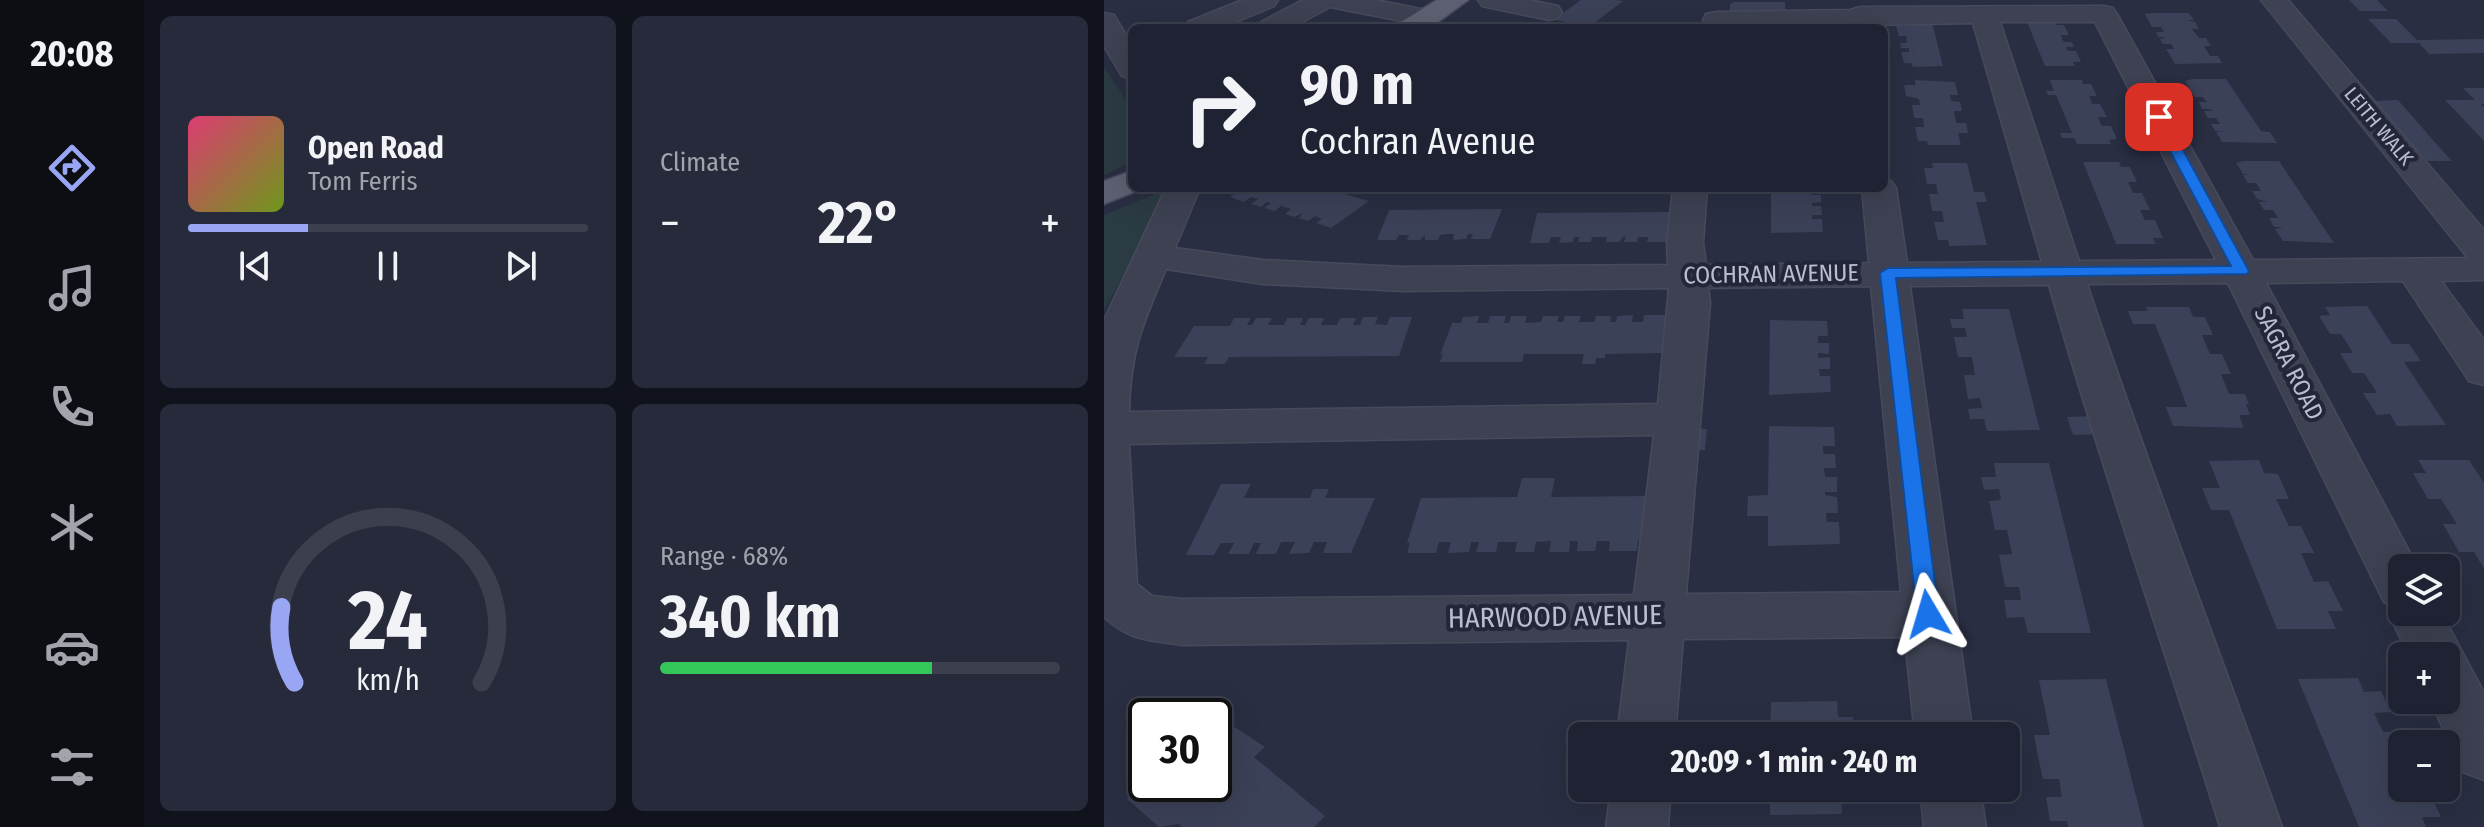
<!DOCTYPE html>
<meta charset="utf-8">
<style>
:root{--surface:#1f2232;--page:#272a3a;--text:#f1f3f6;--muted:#a1a4ac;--line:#3c3f4d;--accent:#98a6f3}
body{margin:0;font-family:"Fira Sans Condensed",sans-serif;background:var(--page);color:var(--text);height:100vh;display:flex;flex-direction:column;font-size:30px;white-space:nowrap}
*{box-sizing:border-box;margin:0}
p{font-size:26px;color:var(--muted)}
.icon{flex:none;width:44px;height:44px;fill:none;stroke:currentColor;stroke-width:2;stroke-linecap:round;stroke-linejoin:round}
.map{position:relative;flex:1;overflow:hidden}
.sheet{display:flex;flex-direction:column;gap:16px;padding:16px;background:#11131c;width:960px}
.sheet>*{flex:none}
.hud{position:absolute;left:24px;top:24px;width:760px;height:168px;border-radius:12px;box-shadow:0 8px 32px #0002,0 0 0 2px var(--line);background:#1f2232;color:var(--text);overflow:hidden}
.tools{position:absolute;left:1284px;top:554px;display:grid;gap:16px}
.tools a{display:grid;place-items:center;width:72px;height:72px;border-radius:12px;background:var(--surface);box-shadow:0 8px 32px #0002,0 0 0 2px var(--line);font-size:40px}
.speed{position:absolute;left:24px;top:698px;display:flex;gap:16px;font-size:40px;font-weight:700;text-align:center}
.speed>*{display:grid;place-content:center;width:104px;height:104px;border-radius:50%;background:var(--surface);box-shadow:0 8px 32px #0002,0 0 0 2px var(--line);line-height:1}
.speed .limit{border:4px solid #111;border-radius:12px;background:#fff;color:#111}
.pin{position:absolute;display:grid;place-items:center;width:68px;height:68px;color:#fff;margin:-34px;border-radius:16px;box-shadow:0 4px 12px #0006}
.me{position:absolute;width:88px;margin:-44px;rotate:353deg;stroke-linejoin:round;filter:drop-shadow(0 0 6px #0008)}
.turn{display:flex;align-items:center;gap:28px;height:168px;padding:0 40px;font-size:36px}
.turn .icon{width:104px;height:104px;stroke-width:2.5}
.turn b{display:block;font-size:56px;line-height:68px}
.big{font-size:60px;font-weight:700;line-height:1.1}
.sheet .card{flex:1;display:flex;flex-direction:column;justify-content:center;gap:12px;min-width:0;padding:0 28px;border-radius:12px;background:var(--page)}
.sheet .dial{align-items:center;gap:0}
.dial svg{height:208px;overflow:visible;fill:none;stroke:var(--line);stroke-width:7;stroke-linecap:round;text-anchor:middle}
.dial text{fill:var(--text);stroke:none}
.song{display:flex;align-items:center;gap:24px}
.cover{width:96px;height:96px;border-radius:12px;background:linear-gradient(135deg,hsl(340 70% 55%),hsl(80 70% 35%))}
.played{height:8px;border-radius:4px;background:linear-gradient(90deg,var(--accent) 30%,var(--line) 30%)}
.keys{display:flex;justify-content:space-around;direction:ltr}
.heat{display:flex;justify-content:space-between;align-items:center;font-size:44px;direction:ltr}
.charge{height:12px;border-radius:6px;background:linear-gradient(90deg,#34c759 68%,var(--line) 0)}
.sheet .tiles{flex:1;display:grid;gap:16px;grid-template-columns:repeat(2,1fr)}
.trip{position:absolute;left:464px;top:722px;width:452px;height:80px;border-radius:12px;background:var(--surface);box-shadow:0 8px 32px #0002,0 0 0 2px var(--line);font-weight:700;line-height:80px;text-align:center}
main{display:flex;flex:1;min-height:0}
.tab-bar{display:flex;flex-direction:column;width:144px;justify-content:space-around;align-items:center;background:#0c0e14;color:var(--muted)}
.tab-bar .icon{width:56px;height:56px}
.tab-bar .selected{color:var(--accent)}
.tab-bar b{font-size:36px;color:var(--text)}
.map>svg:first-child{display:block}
.green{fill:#2b3b43}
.building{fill:#3b4158}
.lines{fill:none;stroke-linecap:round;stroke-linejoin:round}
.minor-casing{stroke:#474a5c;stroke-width:3}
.major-casing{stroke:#474a5c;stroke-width:3}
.minor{fill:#3d4152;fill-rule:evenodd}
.major{fill:#5c6072;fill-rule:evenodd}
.route{fill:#1a73e8;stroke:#114b97;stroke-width:2}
.labels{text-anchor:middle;stroke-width:8;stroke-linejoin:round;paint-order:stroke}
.far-street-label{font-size:20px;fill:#bbbdcc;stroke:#222638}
.street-label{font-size:24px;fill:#bbbdcc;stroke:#222638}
.near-street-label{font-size:28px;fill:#bbbdcc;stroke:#222638}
</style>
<main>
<nav class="tab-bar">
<b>20:08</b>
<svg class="icon selected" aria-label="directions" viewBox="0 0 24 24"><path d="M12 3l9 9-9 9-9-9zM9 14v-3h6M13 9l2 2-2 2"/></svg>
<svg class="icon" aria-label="music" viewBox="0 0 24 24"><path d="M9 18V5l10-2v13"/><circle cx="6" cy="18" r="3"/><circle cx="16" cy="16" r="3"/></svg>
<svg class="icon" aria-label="phone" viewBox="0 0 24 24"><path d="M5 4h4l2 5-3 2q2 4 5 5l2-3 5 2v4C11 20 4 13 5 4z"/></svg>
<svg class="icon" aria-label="climate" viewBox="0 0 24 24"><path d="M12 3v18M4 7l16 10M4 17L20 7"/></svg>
<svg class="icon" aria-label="car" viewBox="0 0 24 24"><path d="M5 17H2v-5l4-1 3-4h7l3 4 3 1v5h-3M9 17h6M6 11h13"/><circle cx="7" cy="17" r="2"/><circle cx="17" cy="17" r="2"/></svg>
<svg class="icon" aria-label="filters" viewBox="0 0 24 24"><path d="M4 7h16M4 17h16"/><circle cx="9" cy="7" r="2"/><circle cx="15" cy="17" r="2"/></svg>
</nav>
<section class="sheet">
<div class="tiles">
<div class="card">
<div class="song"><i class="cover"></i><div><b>Open Road</b><p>Tom Ferris</p></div></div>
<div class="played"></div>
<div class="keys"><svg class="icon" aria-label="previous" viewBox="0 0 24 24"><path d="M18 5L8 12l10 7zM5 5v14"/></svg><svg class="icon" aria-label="pause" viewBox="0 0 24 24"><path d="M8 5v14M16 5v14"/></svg><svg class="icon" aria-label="next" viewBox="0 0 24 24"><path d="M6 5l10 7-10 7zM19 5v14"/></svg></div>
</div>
<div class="card"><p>Climate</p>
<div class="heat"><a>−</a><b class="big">22°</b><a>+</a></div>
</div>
<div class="card dial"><svg viewBox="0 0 100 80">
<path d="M14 69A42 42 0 1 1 86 69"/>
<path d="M14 69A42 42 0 0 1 9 40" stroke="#98a6f3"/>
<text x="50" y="56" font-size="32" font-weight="700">24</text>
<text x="50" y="72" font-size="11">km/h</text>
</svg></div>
<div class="card"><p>Range · 68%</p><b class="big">340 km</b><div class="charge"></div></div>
</div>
</section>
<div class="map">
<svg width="1380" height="827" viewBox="0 0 1380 827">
<rect width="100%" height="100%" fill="#292e42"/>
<path class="green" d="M0,67L28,109V162L0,175Z
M61,190L63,193L0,311V215Z"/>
<path class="building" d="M477,0H513L519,1L485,27L443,18L453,11L459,13Z
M1245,0H1273L1284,11H1256Z
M630,2H681L682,14L626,13V4Z
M1048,13H1085L1090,20H1083L1091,22L1095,29H1088L1095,38H1102L1107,46H1100L1106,56H1114L1118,63L1071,64L1062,49H1070L1067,44H1059L1056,39L1062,37H1054L1052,32H1060L1057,27H1048L1041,14Z
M1264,19H1292L1313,40L1380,39V53L1325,54L1315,43H1287Z
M799,22H828L839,66L809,67L807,63H800L797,52H805V48H797L796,43H803L802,36H795L792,26H800Z
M923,22H951L952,25H960L965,35H957L958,39L960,42H968L970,47H962L964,51H972L977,62H969L971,66H941Z
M1088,79H1122L1157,131L1166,132L1173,143L1118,142L1112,132H1122L1111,131L1107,124H1116L1112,118H1104L1100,111H1108L1107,109H1098L1095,102H1103L1101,100L1099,97H1091L1081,81Z
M811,80L851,82L854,95H846L847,101L856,102L858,111H850L852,123H862L864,133H854L857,145H824L823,141H814L811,127H820L819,118H810L808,105H816L815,99L802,96L800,85H811Z
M946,80H978L979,84H987L993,96H985L987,100L988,104H996L1003,117H994L996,122L998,126H1007L1013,139L1005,140L1007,144H973L970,138H958L956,133H968L952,95H944L942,91H950Z
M1359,88H1380V104H1377L1380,107V141L1341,100H1371Z
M1294,100L1336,148L1348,161H1323L1271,101Z
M1139,161H1175L1230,243L1179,241L1171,229L1179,227H1170L1165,218H1174L1169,210H1160L1155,202H1164L1153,199L1148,191H1157L1152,183H1144L1139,175L1147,174H1139L1132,163Z
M979,162H1015L1017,167H1026L1033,182H1024L1027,188L1029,193H1038L1046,210H1036L1041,220H1051L1059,238H1049L1052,244H1012Z
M828,163H863L870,192H880L883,202H872L883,245L845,246L844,240H834L830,222H840L838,211H828L825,194H834L832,184H823L820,168H829Z
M138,188H219L265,201L227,228L212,223L218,219L211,216L204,221L195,218L199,213L190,217L181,214L187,209L177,206L171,211L160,208L167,203L163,202L157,207L147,204L154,199L147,197L140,202L126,197Z
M667,188H707V195H717V202L708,203V206H717L718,215H708V219H718L719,232L667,233Z
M398,209L386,239H367L369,234H364L362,239L349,240L350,234H342L336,235L334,240H321V235L316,240H303L305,235H295L292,240H273L285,210Z
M569,212L566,236L562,242H543L544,237H534L533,242H520L522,237H519L515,242H502L503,237H488L487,242H474L475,237H470L469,242L455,243L457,237H447L445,243H426L433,213Z
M1263,306L1288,344H1305L1317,361L1300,362L1342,425L1293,426L1286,414L1273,415L1259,393H1273L1260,373H1248L1236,353H1249L1237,334H1226L1215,316L1226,315L1221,307Z
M1042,307H1085L1089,317H1101L1109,335H1098L1106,354H1118L1127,374H1117L1125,394H1141L1145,404H1142L1146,415H1135L1140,428L1069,426L1062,407H1083L1075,385L1051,324H1029L1024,311H1044Z
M858,309H905L936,430L883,431L880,419H866L864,409L878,408L876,398L864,399L860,375H871L868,357H854L850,337H863L861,328H848L846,319H860Z
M529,315L528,322H539L540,315H561V322L564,321L559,353L501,354V358H492L491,364H478L480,354H420L418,362H336L339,354L336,355L348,323H357L359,317L375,316L373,323H384L386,316H402L400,323H405L407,316H423L421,323L437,322L439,316H455L453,322H459L461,316H477L475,322H490L492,316H507L506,322H512L513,316Z
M259,317H274L271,324L283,325L286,317H308L295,356L125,357L121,364H100L104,357H70L90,326H126L130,318H147L143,325H148L152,318H168L164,325H180L183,318H199L196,325H201L205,318H220L217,325H233L236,318H252L249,325H256Z
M666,320L723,321L724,336H714V343H725V354L714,353V358L726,357V369H715L716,376H726L727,392L665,395Z
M992,416L998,434L969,435L963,417Z
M665,426L730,427L731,446H719V452L720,454H731L732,468H720L721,477H733V492H721V495L733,497L734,513H722L723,522H735L736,544L664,546V516H643L644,496L664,495Z
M587,428L603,429L601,450H585Z
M1155,460L1160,473L1174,474L1185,499H1172L1185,526H1197L1210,553H1197L1210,582L1224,581L1239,611H1224L1232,629H1173L1125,510H1107L1098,488H1116L1105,461Z
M1314,460H1365L1380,483V569L1370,552H1355L1339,524H1353L1337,499H1324L1309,473H1322Z
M890,463H945L987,633H924L920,617L903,618L900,600H917L915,587H901L895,555L908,554L903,530H891L885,501L897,500L895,489L880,490L877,477H892Z
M418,478H451L447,497L542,496L537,540L534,541L533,551H505L506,541H493L491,551H473L474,541H466L465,552H445L447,541L432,542L430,552H411L413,542H394L392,552H372L375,542H367L365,552L344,553L347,542H335L332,553H303L306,542L303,543L317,498L413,497Z
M117,484H147L140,498H206L209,489H225L221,498H271L247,553H219L223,542H210L205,553L185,554L191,542H177L172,554H152L157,543H150L145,554H124L130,543H117L110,555H82Z
M1254,678L1260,692L1277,691L1287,712L1270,713L1279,732H1297L1302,744H1298V788H1305L1306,792H1325L1337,817H1318L1322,827H1255L1194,679Z
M1002,679L1040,827H964L963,821H946L942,797H958L955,779H939L934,757L930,735H946L935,680Z
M733,701L734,717H749L750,736H666L667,702Z
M117,718L161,747L150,757L221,816L210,827H78L75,824L55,827L23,799L40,784H110V724Z
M666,788H753V795H737L738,814L666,815Z"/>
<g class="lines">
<g class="minor-casing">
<path id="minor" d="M138,0H174L170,6L117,28H80L84,22Z
M199,0H272L332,12L336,18L332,24L323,26L226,7L187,28H153L157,22Z
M374,0H425L454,6L458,12L454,18L445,20L378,6Z
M1157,0H1184L1380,230V280L1337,281L1380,340V385L1365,381L1299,281L1162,283L1314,568H1298V612H1337L1380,693V780L1359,772L1326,700H1342V656H1305L1284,612L1287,605L1280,602L1124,283L983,284C1044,467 1114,645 1178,827H1116C1060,646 997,467 945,285L806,286L869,736H811L801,637L579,639L571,736H513L525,640L78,645C45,640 26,641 0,617V320L62,188H96L71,248L159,260L299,267L564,265L563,243L569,188H603L599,243L602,265L765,263L758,188H780V179L787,181L792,188L803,263L938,262L869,23L612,28L602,26L599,20L602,14L612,12L746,10L756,7L1000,6L1009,8L1013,14L1149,260L1364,258ZM896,22H991L1112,260L975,261ZM62,269L159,284L299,291L565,288L554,404L25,412C26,351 39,323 62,269ZM767,286L797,592L582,594L606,303L604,288ZM550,435L530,595L78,599L48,596L33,584L25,444Z
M0,13L10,15L28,45V79L18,76L0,46Z
M507,788H567L564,827H502Z
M816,788H876L882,827H820Z"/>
</g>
<g class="major-casing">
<path id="major" d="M333,0H364L326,28H293L297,22Z
M28,171V188H40L0,204V181Z"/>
</g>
<use href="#minor" class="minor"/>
<use href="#major" class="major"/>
</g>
<path class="route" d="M1050,114L1061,117L1145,271L1143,274L792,278L835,614L832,621L824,623L816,621L813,614L776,273L784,268L1127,266L1048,117Z"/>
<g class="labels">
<g class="far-street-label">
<text transform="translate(1275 126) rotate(50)" y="7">LEITH WALK</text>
</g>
<g class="street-label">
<text transform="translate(667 274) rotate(-1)" y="8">COCHRAN AVENUE</text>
<text transform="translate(1185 363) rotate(63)" y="8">SAGRA ROAD</text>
</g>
<g class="near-street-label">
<text transform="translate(451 616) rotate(-1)" y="10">HARWOOD AVENUE</text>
</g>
</g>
</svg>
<div class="tools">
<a><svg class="icon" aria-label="layers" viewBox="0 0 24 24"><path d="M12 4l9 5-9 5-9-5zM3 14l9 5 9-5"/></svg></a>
<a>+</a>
<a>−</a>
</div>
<div class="speed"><div class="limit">30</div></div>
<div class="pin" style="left:1055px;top:117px;background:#d93025"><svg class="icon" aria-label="arrive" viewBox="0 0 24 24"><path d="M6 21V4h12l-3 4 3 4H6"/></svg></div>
<svg class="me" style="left:824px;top:614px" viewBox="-20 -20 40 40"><path d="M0-17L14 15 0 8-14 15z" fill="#1a73e8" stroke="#fff" stroke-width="4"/></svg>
<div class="trip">20:09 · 1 min · 240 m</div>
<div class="hud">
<div class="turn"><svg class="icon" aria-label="right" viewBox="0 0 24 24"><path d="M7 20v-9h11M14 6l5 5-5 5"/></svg><div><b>90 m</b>Cochran Avenue</div></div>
</div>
</div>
</main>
